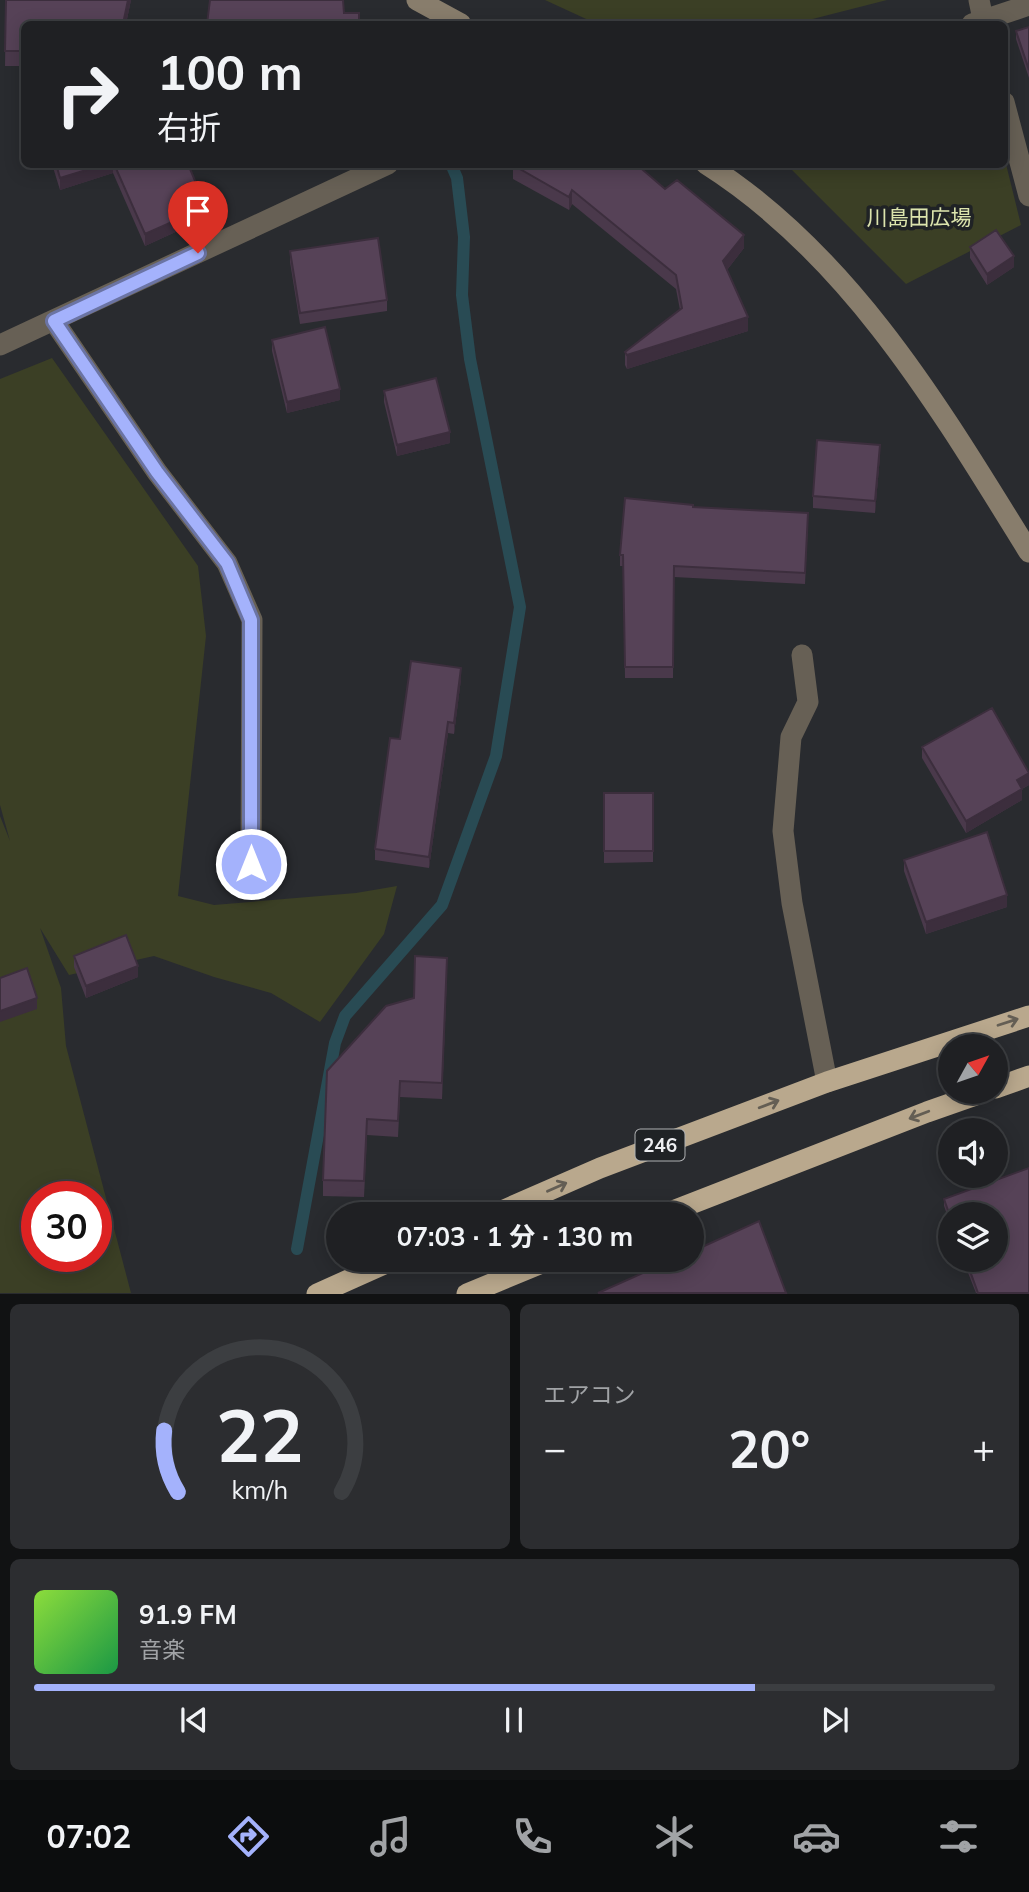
<!DOCTYPE html>
<html lang="ja">
<meta charset="utf-8">
<style>
:root{--surface:#1f2023;--page:#2c2d30;--text:#f1f3f6;--muted:#a1a3a6;--line:#3c3e41;--accent:#a4b2fc}
body{margin:0;font-family:Mulish,"Noto Sans JP",sans-serif;background:var(--page);color:var(--text);height:100vh;display:flex;flex-direction:column;font-size:26px;white-space:nowrap}
*{box-sizing:border-box;margin:0}
p{font-size:23px;color:var(--muted)}
.icon{flex:none;width:38px;height:38px;fill:none;stroke:currentColor;stroke-width:2;stroke-linecap:round;stroke-linejoin:round}
.map{position:relative;height:1294px;overflow:hidden}
.drawer{display:flex;flex-direction:column;gap:10px;padding:10px;background:#111213;flex:1}
.drawer>*{flex:none}
.guide{position:absolute;left:21px;top:21px;width:987px;height:147px;border-radius:10px;box-shadow:0 4px 18px #0003,0 0 0 2px var(--line);background:#1f2023;color:var(--text);overflow:hidden}
.needle{width:46px;rotate:50deg}
.controls{position:absolute;left:938px;top:1034px;display:grid;gap:14px}
.controls a{display:grid;place-items:center;width:70px;height:70px;border-radius:50%;background:var(--surface);box-shadow:0 4px 18px #0003,0 0 0 2px var(--line);font-size:35px}
.speed{position:absolute;left:21px;top:1181px;display:flex;gap:14px;font-size:35px;font-weight:700;text-align:center}
.speed>*{display:grid;place-content:center;width:91px;height:91px;border-radius:50%;background:var(--surface);box-shadow:0 4px 18px #0003,0 0 0 2px var(--line);line-height:1}
.speed .limit{border:10px solid #d22;background:#fff;color:#111}
.pin{position:absolute;display:grid;place-items:center;width:60px;height:60px;color:#fff;margin:-72px -30px;border-radius:50% 50% 50% 0;rotate:-45deg;box-shadow:0 0 7px #0007}
.pin .icon{rotate:45deg}
.me{position:absolute;width:77px;margin:-38px;rotate:0deg;stroke-linejoin:round;filter:drop-shadow(0 0 5px #0008)}
.turn{display:flex;align-items:center;gap:24px;height:147px;padding:0 21px;font-size:32px}
.turn .icon{width:91px;height:91px;stroke-width:2.5}
.turn b{display:block;font-size:49px;line-height:60px}
.big{font-size:52px;font-weight:700;line-height:1.1}
.drawer .tile{flex:1;display:flex;flex-direction:column;justify-content:center;gap:10px;min-width:0;padding:0 24px;border-radius:10px;background:var(--page)}
.drawer .dial{align-items:center;gap:0}
.dial svg{height:182px;overflow:visible;fill:none;stroke:var(--line);stroke-width:7;stroke-linecap:round;text-anchor:middle}
.dial text{fill:var(--text);stroke:none}
.song{display:flex;align-items:center;gap:21px}
.cover{width:84px;height:84px;border-radius:10px;background:linear-gradient(135deg,hsl(90 70% 55%),hsl(140 70% 35%))}
.played{height:7px;border-radius:4px;background:linear-gradient(90deg,var(--accent) 75%,var(--line) 75%)}
.keys{display:flex;justify-content:space-around;direction:ltr}
.heat{display:flex;justify-content:space-between;align-items:center;font-size:38px;direction:ltr}
.drawer .tiles{flex:1;display:grid;gap:10px;grid-template-columns:1fr 1fr}
.tile:last-child{grid-column:span 2}
.trip{position:absolute;left:326px;top:1202px;width:378px;height:70px;border-radius:35px;background:var(--surface);box-shadow:0 4px 18px #0003,0 0 0 2px var(--line);font-weight:700;line-height:70px;text-align:center}
.dock{display:flex;height:112px;justify-content:space-around;align-items:center;background:#0c0d0e;color:var(--muted)}
.dock .icon{width:49px;height:49px}
.dock .on{color:var(--accent)}
.dock b{font-size:32px;color:var(--text)}
.map>svg:first-child{display:block}
.green{fill:#3b3f25;fill-rule:evenodd}
.lines{fill:none;stroke-linecap:round;stroke-linejoin:round}
.stream{stroke:#294b54;stroke-width:12}
.street{stroke:#676055;stroke-width:21}
.secondary{stroke:#887d6c;stroke-width:21}
.highway{stroke:#b9a88d;stroke-width:21}
.wall{fill:#4a394b}
.shaded-wall{fill:#3c2e3d}
.building{fill:#564257;stroke:#3c2e3d;stroke-width:2}
.oneway{stroke:#645e54}
.route-casing{stroke:#6b74a4;stroke-width:18}
.route{stroke:#a4b2fc;stroke-width:12}
.labels{text-anchor:middle;stroke-width:7;stroke-linejoin:round;paint-order:stroke}
.shield{fill:#1f2225;stroke:#b0b2b4;stroke-width:2}
.shield-label{font-size:19px;font-weight:bold;fill:#eeeff2}
.park-label{font-size:21px;fill:#dce4ad;stroke:#1f2225}
</style>
<div class="map">
<svg width="1029" height="1294" viewBox="0 0 1029 1294">
<rect width="100%" height="100%" fill="#292b2f"/>
<path class="green" d="M545,0H887L793,24H597Z
M1005,160L1021,225L906,284L787,165L1004,164Z
M52,358L198,566L206,636L178,896L214,905L356,893L397,886L384,934L320,1022L271,993L214,977L154,956L69,975L40,928L61,988L66,1046L131,1293H0V816L10,841L0,805V379ZM37,1197H96V1256H37Z"/>
<g class="lines">
<path class="stream" d="M297,1249L335,1043L345,1016L442,905L496,756L520,607L470,359L462,295L464,237L457,178L451,164"/>
<path class="street" d="M979,0L984,24
M972,24L1029,5
M1004,102L1029,196
M54,321L157,472L227,563L252,620L251,864
M0,345L388,164
M802,655L808,702L791,737L783,831L792,903L827,1082"/>
<path class="secondary" d="M417,0L461,24
M706,164C851,256 941,410 1029,552"/>
<path class="highway" d="M996,1088L1029,1076
M495,1214L600,1168L827,1082L1029,1016
M665,1214L927,1112L984,1092
M317,1294L393,1260
M467,1294L549,1260"/>
</g>
<path class="wall" d="M6,0H131L126,24H24V66H5Z
M1029,27V78L1016,39V31Z
M52,164H188L206,218L145,246L113,173L60,190Z
M513,165L665,189L744,248L727,270L748,331L627,369L625,365V352L680,310L676,289L572,204L569,210L513,179Z
M970,247L1014,267L987,285L970,258Z
M290,251L387,300V311L300,324L290,262Z
M272,340L340,400L287,413L272,351Z
M384,391L450,443L397,456L384,402Z
M880,456L875,513L813,508V496Z
M693,507L808,524L805,584L674,577L673,678H625L623,566H620V555Z
M461,679L454,734L448,733L429,868L375,860V849L400,739Z
M922,747L1029,785L1022,789V800L966,833L922,758Z
M604,793H653V862L604,863Z
M904,860L1007,907L926,934L904,871Z
M74,956L138,977L86,998L74,967Z
M447,974L442,1099L400,1097L398,1137L367,1135L364,1197L323,1196V1180Z
M944,1199L1029,1293H976L963,1260H996L950,1214V1223L944,1206Z"/>
<path class="shaded-wall" d="M128,0H131L126,24H123Z
M106,164H113V173L60,190V178Z
M572,190V204L569,210V197Z
M206,207V218L145,246V234Z
M744,235V248L723,275V261Z
M1014,256V267L987,285V274Z
M748,317V331L627,369V355Z
M340,389V400L287,413V402Z
M450,432V443L397,456V445Z
M880,445V456L875,513V501Z
M461,668V679L454,734V723Z
M448,722V733L429,868V857Z
M1029,773V785L1017,791V780Z
M1022,789V800L966,833V821Z
M1007,895V907L926,934V922Z
M447,958V974L442,1099V1083Z
M138,966V977L86,998V986Z
M37,998V1009L0,1022V1011Z"/>
<path class="building" d="M6,0H128L123,24H24V51H5Z
M210,0H343L344,13H359V24H207Z
M1029,27V70L1016,31Z
M56,164H106L60,178Z
M114,164H188L206,207L145,234Z
M514,164H636L665,189L677,180L744,235L723,261L748,317L627,355L625,352L682,308L676,275L572,190L569,197L513,165Z
M996,230L1014,256L987,274L970,247Z
M378,238L387,300L300,313L290,251Z
M325,327L340,389L287,402L272,340Z
M436,378L450,432L397,445L384,391Z
M817,440L880,445L875,501L813,496Z
M625,498L693,505V507L808,513L805,573L674,566L673,667H625L623,555H620Z
M411,661L461,668L454,723L448,722L429,857L375,849L390,738L400,739Z
M992,708L1029,773L1017,780L1022,789L966,821L922,747Z
M604,793H653V851H604Z
M987,832L1007,895L926,922L904,860Z
M126,935L138,966L86,986L74,956Z
M415,956L447,958L442,1083L400,1081L398,1121L367,1119L364,1181L323,1180L327,1071L386,1006L414,998Z
M27,968L37,998L0,1011V978Z
M1029,1168V1293H978L966,1260H996V1214H950V1216L944,1199Z
M759,1221L786,1293H598L672,1260H691V1252Z"/>
<defs><path id="oneway-shaft" d="M-6 0H5M1.5-3L5.5 0L1.5 3" fill="none" stroke-width="1.6" stroke-linecap="round" stroke-linejoin="round" transform="scale(1.75)"/></defs>
<g class="oneway">
<use href="#oneway-shaft" transform="translate(1008 1022) rotate(-18)"/>
<use href="#oneway-shaft" transform="translate(769 1104) rotate(-21)"/>
<use href="#oneway-shaft" transform="translate(919 1115) rotate(159)"/>
<use href="#oneway-shaft" transform="translate(557 1187) rotate(-24)"/>
</g>
<g class="lines">
<g class="route-casing">
<path id="route" d="M198,253L54,321L157,472L227,563L251,620V864"/>
</g>
<use href="#route" class="route"/>
</g>
<g class="labels">
<rect class="shield" x="635.5" y="1129.5" width="49" height="31" rx="5"/>
<g class="shield-label">
<text x="660" y="1152">246</text>
</g>
<g class="park-label">
<text x="919" y="225">川島田広場</text>
</g>
</g>
</svg>
<div class="controls">
<a><svg class="needle" viewBox="-14 -14 28 28"><path d="M0-13l5 13h-10z" fill="#e53935"/><path d="M0 13l5-13h-10z" fill="#a1a3a6"/></svg></a>
<a><svg class="icon" aria-label="sound" viewBox="0 0 24 24"><path d="M4 9h4l5-4v14l-5-4H4zM17 9q2 3 0 6"/></svg></a>
<a><svg class="icon" aria-label="layers" viewBox="0 0 24 24"><path d="M12 4l9 5-9 5-9-5zM3 14l9 5 9-5"/></svg></a>
</div>
<div class="speed"><div class="limit">30</div></div>
<div class="pin" style="left:198px;top:253px;background:#d93025"><svg class="icon" aria-label="arrive" viewBox="0 0 24 24"><path d="M6 21V4h12l-3 4 3 4H6"/></svg></div>
<svg class="me" style="left:251px;top:864px" viewBox="-20 -20 40 40"><circle r="17" fill="#a4b2fc" stroke="#fff" stroke-width="3"/><path d="M0-11L8 9 0 5-8 9z" fill="#fff"/></svg>
<div class="trip">07:03 · 1 分 · 130 m</div>
<div class="guide">
<div class="turn"><svg class="icon" aria-label="right" viewBox="0 0 24 24"><path d="M7 20v-9h11M14 6l5 5-5 5"/></svg><div><b>100 m</b>右折</div></div>
</div>
</div>
<section class="drawer">
<div class="tiles">
<div class="tile dial"><svg viewBox="0 0 100 80">
<path d="M14 69A42 42 0 1 1 86 69"/>
<path d="M14 69A42 42 0 0 1 8 42" stroke="#a4b2fc"/>
<text x="50" y="56" font-size="32" font-weight="700">22</text>
<text x="50" y="72" font-size="11">km/h</text>
</svg></div>
<div class="tile"><p>エアコン</p>
<div class="heat"><a>−</a><b class="big">20°</b><a>+</a></div>
</div>
<div class="tile">
<div class="song"><i class="cover"></i><div><b>91.9 FM</b><p>音楽</p></div></div>
<div class="played"></div>
<div class="keys"><svg class="icon" aria-label="previous" viewBox="0 0 24 24"><path d="M18 5L8 12l10 7zM5 5v14"/></svg><svg class="icon" aria-label="pause" viewBox="0 0 24 24"><path d="M8 5v14M16 5v14"/></svg><svg class="icon" aria-label="next" viewBox="0 0 24 24"><path d="M6 5l10 7-10 7zM19 5v14"/></svg></div>
</div>
</div>
</section>
<nav class="dock">
<b>07:02</b>
<svg class="icon on" aria-label="directions" viewBox="0 0 24 24"><path d="M12 3l9 9-9 9-9-9zM9 14v-3h6M13 9l2 2-2 2"/></svg>
<svg class="icon" aria-label="music" viewBox="0 0 24 24"><path d="M9 18V5l10-2v13"/><circle cx="6" cy="18" r="3"/><circle cx="16" cy="16" r="3"/></svg>
<svg class="icon" aria-label="phone" viewBox="0 0 24 24"><path d="M5 4h4l2 5-3 2q2 4 5 5l2-3 5 2v4C11 20 4 13 5 4z"/></svg>
<svg class="icon" aria-label="climate" viewBox="0 0 24 24"><path d="M12 3v18M4 7l16 10M4 17L20 7"/></svg>
<svg class="icon" aria-label="car" viewBox="0 0 24 24"><path d="M5 17H2v-5l4-1 3-4h7l3 4 3 1v5h-3M9 17h6M6 11h13"/><circle cx="7" cy="17" r="2"/><circle cx="17" cy="17" r="2"/></svg>
<svg class="icon" aria-label="filters" viewBox="0 0 24 24"><path d="M4 7h16M4 17h16"/><circle cx="9" cy="7" r="2"/><circle cx="15" cy="17" r="2"/></svg>
</nav>
